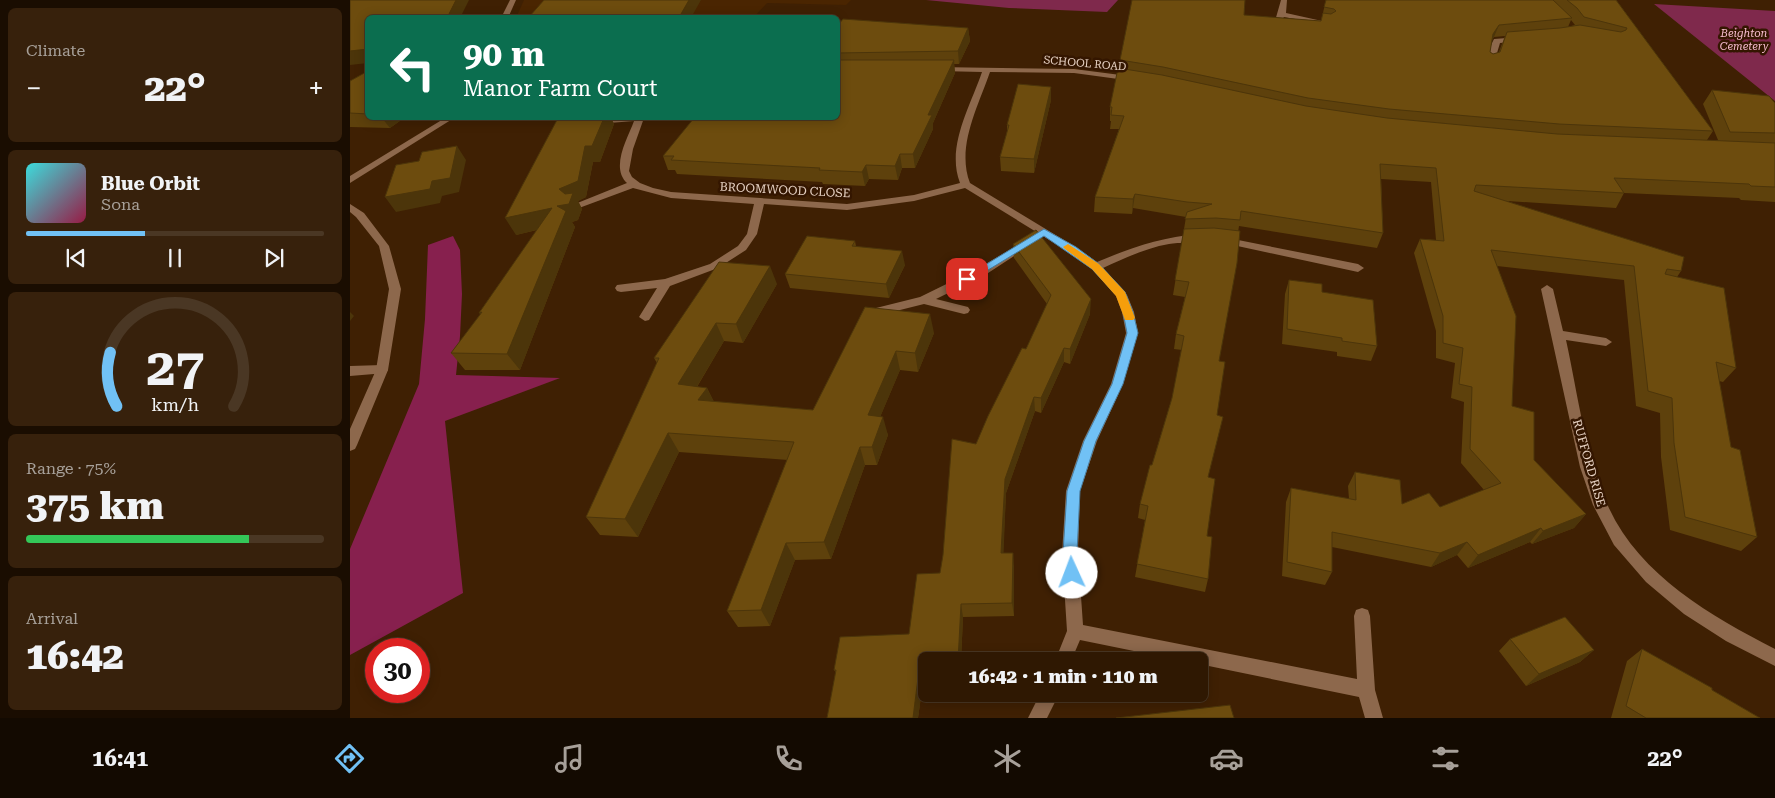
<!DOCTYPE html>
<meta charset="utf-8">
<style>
:root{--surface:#2f1802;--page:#37210c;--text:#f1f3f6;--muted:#a7a099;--line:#4a3724;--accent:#71c1f5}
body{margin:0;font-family:"Roboto Serif",serif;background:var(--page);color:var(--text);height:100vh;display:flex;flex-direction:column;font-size:19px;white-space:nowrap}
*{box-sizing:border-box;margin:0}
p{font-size:16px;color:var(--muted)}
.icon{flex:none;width:28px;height:28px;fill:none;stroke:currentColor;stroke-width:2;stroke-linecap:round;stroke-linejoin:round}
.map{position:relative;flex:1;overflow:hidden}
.panel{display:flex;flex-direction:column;gap:8px;padding:8px;background:#1a0d01;width:350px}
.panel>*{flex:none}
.top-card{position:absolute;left:15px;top:15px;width:475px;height:105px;border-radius:8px;box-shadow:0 2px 12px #0003,0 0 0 1px var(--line);background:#0b6e4f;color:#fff;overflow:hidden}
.speed{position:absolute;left:15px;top:638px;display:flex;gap:10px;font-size:25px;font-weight:700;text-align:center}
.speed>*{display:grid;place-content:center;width:65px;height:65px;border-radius:50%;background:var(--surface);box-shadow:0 2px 12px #0003,0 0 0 1px var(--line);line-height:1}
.speed .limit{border:8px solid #d22;background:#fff;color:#111}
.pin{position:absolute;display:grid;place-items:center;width:42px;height:42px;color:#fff;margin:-21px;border-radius:10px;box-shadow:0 2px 8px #0006}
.me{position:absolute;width:55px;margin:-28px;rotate:358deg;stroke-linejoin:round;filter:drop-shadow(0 0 4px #0008)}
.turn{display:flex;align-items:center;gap:18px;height:105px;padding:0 15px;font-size:22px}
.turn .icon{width:65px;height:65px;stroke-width:2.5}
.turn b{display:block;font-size:35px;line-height:42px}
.big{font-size:38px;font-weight:800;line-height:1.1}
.panel .tile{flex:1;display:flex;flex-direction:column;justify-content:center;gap:8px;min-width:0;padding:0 18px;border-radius:8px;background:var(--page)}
.panel .dial{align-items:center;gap:0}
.dial svg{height:130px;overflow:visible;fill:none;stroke:var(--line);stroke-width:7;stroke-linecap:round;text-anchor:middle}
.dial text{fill:var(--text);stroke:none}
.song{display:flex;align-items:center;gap:15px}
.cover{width:60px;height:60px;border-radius:8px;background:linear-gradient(135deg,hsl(180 70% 55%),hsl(340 70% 35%))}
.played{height:5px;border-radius:2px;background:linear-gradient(90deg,var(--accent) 40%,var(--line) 40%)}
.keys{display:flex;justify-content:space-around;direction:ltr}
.heat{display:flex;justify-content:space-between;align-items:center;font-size:28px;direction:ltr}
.charge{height:8px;border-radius:4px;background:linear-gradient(90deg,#34c759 75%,var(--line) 0)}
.trip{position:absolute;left:568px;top:652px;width:290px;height:50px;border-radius:8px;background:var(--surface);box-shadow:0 2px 12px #0003,0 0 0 1px var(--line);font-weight:800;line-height:50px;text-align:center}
.tab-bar{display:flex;height:80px;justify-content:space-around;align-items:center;background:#130a01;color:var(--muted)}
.tab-bar .icon{width:35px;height:35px}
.tab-bar .current{color:var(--accent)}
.tab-bar b{font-size:22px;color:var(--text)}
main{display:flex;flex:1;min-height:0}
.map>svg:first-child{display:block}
.built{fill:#4a2501}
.green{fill:#7f294c}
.forest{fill:#87204e}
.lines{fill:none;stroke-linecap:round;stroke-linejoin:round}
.minor{fill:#8d684c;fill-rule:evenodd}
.tertiary{fill:#8d684c;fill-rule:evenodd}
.wall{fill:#5e410c;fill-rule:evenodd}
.shaded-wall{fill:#4c350a}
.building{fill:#6d4c0e;stroke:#4c350a}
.route{fill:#71c1f5;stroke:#497d9f}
.slow{fill:#f59e0b}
.labels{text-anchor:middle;stroke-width:5;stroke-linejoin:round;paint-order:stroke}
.far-park-label{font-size:11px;font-style:italic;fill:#f6bdce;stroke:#341600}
.far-street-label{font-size:11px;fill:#e6d1c2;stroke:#341600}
.street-label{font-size:12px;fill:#e6d1c2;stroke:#341600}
</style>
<main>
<section class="panel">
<div class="tile"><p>Climate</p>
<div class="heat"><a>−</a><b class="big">22°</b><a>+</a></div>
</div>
<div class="tile">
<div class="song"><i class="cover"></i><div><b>Blue Orbit</b><p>Sona</p></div></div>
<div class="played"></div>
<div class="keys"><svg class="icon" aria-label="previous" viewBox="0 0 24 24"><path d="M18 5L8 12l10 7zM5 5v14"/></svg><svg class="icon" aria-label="pause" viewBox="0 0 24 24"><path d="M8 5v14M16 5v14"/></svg><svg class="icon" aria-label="next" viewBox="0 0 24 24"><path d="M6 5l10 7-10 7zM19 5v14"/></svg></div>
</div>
<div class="tile dial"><svg viewBox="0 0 100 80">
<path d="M14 69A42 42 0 1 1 86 69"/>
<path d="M14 69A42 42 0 0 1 10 36" stroke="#71c1f5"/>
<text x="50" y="56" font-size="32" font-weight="700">27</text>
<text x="50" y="72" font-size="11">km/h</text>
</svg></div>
<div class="tile"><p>Range · 75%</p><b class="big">375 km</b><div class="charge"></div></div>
<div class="tile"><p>Arrival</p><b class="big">16:42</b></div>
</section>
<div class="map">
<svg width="1425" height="718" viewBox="0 0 1425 718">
<rect width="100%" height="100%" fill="#3f2003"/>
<path class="built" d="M174,0H501L496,5L417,3L404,17L166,18Z"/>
<path class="green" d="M576,0H768L757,12L659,8Z
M1304,4L1425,11V101Z"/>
<path class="forest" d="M103,236L110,250L112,294L110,336L106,375L210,378L95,421L113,593L0,655V549L69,384L75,319L78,245Z"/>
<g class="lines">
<path class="minor" d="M160,0H166L158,18H151Z
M931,0H937L936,13L981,23L977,25L934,17L931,21H925Z
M1170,37L1174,39L1173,41L1150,43L1144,63L1137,65L1140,47L1144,39Z
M586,67L724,69L786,77L787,79L783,81L724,73L640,72C628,107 606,147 620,183L727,248L747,262C780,248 812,237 848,234L853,237C846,244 829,242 819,244C796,248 775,258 753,268L777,295L784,312L788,333L773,384L747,441L730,491L728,553L733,625L1007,679L1004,616L1006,610L1012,608L1018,610L1020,616L1025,690L1033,718H1015L1009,697L849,664V661H833L730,640L721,661H705L717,631L712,553L716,491L733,441L761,384L776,333L772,312L766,296L742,269L719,252L615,188L564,201L497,210L414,204L407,234L396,250L368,268L320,286L299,320L295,321L289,317L307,288L271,292L267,291L265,288L267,285L315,279L360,264L388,246L397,234L404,204L321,198L283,188L229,208L225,209L220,206L277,183C260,167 278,138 284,121L247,124L243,121C251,114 282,118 294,118L283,149L279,171L282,177L290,183L303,188L321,192L497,204L564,195L610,183C596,147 620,107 632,72L589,71L585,69Z
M95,118H104L0,183V176Z
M873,237L1008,264L1014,268L1008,272L869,242L868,240L869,238Z
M677,240L681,241L682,243L681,245L635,275L586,299L618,307L620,310L618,313L614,314L574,304L530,315L524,311L526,308L570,297L627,269Z
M1197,285L1203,289L1213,331L1256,338L1262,342L1256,346L1216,340C1228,395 1235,454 1258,506C1289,575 1361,616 1425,649V666L1376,641L1334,614L1296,582L1264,545L1243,505L1230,467L1191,289Z
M32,365L36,367L38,370L36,373L0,376V366Z
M690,694H709L697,718H678Z"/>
<path class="tertiary" d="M0,204L14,213L39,246L51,289L38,370L7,445L5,449L0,451V429L26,370L39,289L29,246L6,217L0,212Z"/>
</g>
<path class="wall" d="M976,0H1266L1363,131L1357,140H1368L1353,104L1362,90L1425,103V202L1391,200L1389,198L1274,193L1266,208L1157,201L1331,271L1327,277L1386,368L1373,382L1369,381L1381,447L1407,537L1391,551L1320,530L1311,457L1310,413L1286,406L1274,280L1147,266L1162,406L1184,460L1236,514L1224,528L1182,544L1180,542L1118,568L1107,555L1081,567L982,547V572L975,585L932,576L936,502L941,488L999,499L998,486L1005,472L1052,504L1090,507L1134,490L1111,463L1114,402L1101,398L1105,363L1086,358V331L1064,253L1070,239L1086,240L1081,182L1031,179L1033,233L1027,248L889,226L869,361L858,477L857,536L858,579L855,592L785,577L795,520L788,518L790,504L822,398L832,350L824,349L826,334L835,297L823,295L836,217L783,208L782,214L744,212L745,197L769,129H760L761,121H760V107L770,68V60L894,15L971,21ZM1221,20L1225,25L1218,27ZM1155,36L1149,52L1143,54L1140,52L1142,40L1144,37Z
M488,25L618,28L620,41L609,64H604L605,73L583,123V129L565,168H552L548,180L519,179L515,186L473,184L472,182L327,174L325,170H318L313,156L488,118Z
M18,71V118H54L40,128L0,127V81Z
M701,87V100L684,173L651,171L650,157L657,132V125Z
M205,118H261L264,124L250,162H243L236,197L228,201L232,209L228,220L222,222L225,227L170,370H115L101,353L131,314L129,313L187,230L166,235L207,119Z
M505,241L506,246L555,265L539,298L440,288L435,274Z
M663,244L740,314L720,364L714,362L691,413L685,411L656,493L653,553L664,566V616L613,617L611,661H576V690H572L568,718H477L486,673L484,670L559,634L590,573L626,444L676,349L697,304L664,258Z
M939,280L972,292L1027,346L1021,361L987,356V352L932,344L935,294Z
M427,284L393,343L374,341L347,387L357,388L364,402L463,410L515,307L584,333L568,372L550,370L530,417L538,435L527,465H515L481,559L445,560L420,626L388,627L377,611L438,460L329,452L288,537L250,535L236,517L307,363L304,358Z
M1160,639L1244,650L1230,662L1176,686L1149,651Z
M1292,649L1362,690L1410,718H1261L1277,661Z"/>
<path class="shaded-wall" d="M106,0H119L110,18H97Z
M339,0H351L342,16L343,18H332L331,14Z
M1149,25L1144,37L1138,47L1143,34Z
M618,28L620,41L609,64L608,51Z
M18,49V63L0,65V51Z
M604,60L605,73L583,123V129L565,168L563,154L578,115Z
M701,87V100L684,173V159Z
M32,118H54L40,128Z
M254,118H261L264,124L250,162H243L236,197L228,201L232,209L228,220L222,222L225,227L170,370L157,354L210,224L166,235L155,218L207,206L209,189L235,146Z
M107,146L116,160L109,192L92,196L90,203L46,212L35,197Z
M550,154L552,168L548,180L545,166Z
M516,165L519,179L515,186L512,172Z
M785,194L783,208L782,214L783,199Z
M552,251L555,265L539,298L536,284Z
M420,266L427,284L393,343L386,324Z
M741,299L740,314L720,364V349Z
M0,312L4,316L0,321Z
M580,314L584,333L568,372L565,353Z
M366,323L374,341L337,403L328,384Z
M714,348V362L691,413V398Z
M546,351L550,370L523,434L518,415Z
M357,388L366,406L348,400Z
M684,397L685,411L656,493L653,567L651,553L655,479Z
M533,417L538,435L527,465L522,447Z
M318,433L329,452L288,537L275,519Z
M510,447L515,465L481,559L474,542Z
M1236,514L1224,528L1182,544L1193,531Z
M1191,528L1180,542L1118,568L1128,555Z
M1117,542L1107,555L1081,567L1090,553Z
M436,543L445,560L420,626L411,610Z
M663,553L664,566V616L662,603Z
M611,604L613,617L611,661H608Z
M1244,650L1230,662L1176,686L1189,674Z
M568,678L572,690L568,718H563Z"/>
<path class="building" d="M0,0H106L97,18H18V49L0,51Z
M194,0H339L331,14H342L340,18H178Z
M782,0H895L894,15L971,21L973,13L981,14L986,11L984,9L974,7L976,0H1203L1222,18L1149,25L1143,34L1140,52L1143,54L1150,52L1157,32L1210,28L1230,25L1271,32L1276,30L1277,28L1234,17L1227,8L1217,0H1266L1363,131L1209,124L1039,109L958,98L813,67L770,60Z
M493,19L618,28L608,51L488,53V25Z
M488,60H604L578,115H582L563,154H550L545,166L516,165L512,172L469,170L470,168L321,160L324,156H313L344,118H488Z
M768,68L812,75L956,106L1037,118L1207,134L1425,143V187L1401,186L1399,184L1264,178L1274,193L1126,185L1124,191L1334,257L1331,271L1317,269L1315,274L1374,288L1386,368L1366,362L1381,447L1390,450L1407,537L1335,517L1324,443L1322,398L1298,391L1284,266L1141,250L1166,316L1162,406L1184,412V460L1236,514L1193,531L1191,528L1128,555L1117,542L1090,553L982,532V572L937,562L941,488L1006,500L1005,472L1050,480L1052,504L1079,493L1090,507L1151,483L1120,449L1122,387L1109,384L1113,348L1093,343V316L1070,239L1094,241L1086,168L1030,164L1033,233L891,211L890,220L866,218L835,219L837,212L862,204L837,202L785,194L783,199L745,197L774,116L761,115L762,107H760Z
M18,71V114L0,113V81Z
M668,84L701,87L684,159L650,157L659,125H657Z
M1362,90L1419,96L1425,103V133L1380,132Z
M208,118H254L242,146H235L228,181L209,189L215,194L223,193L219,204L207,206L216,211L157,354L101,353L132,312L129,313L202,208L155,218Z
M107,146L100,178L82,181L80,189L35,197L46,165L69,161L72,152Z
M864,228L890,231L887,263L869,361L875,362L867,415L873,417L858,477L865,479L857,536L862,537L858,579L787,564L798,506L790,504L800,465H802L822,398L834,336L826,334L839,282L825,280L834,229Z
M686,230L741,299L720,349L714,348L691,398L684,397L655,479L651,553H663L662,603L611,604L608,661H576V678H568L563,718H477L486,670H484L490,637L559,634L567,574L590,573L593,555L602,439L626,444L638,416L672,348L676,349L701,295L663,244Z
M457,236L505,241L502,246L552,251L536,284L435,274Z
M369,262L420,266L386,324L366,323L328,384L357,388L348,400L463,410L515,307L580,314L565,353L546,351L518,415L533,417L522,447H510L474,542L436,543L411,610L377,611L444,442L318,433L275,519L236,517L309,358H304Z
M939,280L972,284V292L1023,300L1027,346L992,341V338L937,329Z
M1215,617L1244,650L1189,674L1160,639Z
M1292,649L1362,688V690L1410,718H1296L1276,706Z
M880,705L884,718H766Z"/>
<path class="route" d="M694,229L726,247L749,264L775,292L783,312L788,333L773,384L746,441L730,491L727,553L729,573L727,577L722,579L716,577L713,553L717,491L734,441L762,384L777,333L773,312L767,296L742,269L694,236L620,281H613L612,279Z"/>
<path class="slow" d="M718,244L749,264L775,292L785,318L783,320H775L766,296L742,269L715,249L713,247Z"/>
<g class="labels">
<g class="far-park-label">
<text x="1394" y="37">Beighton<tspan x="1394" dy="13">Cemetery</tspan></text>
</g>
<g class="far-street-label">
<text transform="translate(735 63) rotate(5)" y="4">SCHOOL ROAD</text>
</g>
<g class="street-label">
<text transform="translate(435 190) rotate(3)" y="4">BROOMWOOD CLOSE</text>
<text transform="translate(1239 463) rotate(74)" y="4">RUFFORD RISE</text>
</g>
</g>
</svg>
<div class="speed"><div class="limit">30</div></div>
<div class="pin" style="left:617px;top:279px;background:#d93025"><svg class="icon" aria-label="arrive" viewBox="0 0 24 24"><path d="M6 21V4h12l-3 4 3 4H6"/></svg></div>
<svg class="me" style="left:722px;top:573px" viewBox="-20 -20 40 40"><circle r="19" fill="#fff"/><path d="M0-13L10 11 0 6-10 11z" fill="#71c1f5"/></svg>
<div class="trip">16:42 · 1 min · 110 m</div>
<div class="top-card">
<div class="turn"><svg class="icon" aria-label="left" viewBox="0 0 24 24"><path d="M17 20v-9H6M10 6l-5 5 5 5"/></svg><div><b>90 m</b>Manor Farm Court</div></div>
</div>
</div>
</main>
<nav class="tab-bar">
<b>16:41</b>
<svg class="icon current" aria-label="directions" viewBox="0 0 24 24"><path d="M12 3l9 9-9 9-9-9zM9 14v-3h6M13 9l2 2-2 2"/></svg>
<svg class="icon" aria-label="music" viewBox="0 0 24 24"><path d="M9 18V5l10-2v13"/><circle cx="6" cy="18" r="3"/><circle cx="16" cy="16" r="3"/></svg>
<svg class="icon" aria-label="phone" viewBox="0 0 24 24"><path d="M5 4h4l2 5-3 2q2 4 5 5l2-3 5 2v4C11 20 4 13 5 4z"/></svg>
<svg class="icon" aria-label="climate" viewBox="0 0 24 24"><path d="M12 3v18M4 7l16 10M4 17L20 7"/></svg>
<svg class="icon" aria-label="car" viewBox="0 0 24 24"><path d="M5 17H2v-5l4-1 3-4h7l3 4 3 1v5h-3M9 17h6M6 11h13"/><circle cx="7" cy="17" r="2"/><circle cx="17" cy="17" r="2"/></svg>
<svg class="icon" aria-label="filters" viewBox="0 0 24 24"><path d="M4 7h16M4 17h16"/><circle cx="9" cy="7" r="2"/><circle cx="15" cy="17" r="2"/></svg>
<b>22°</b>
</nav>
